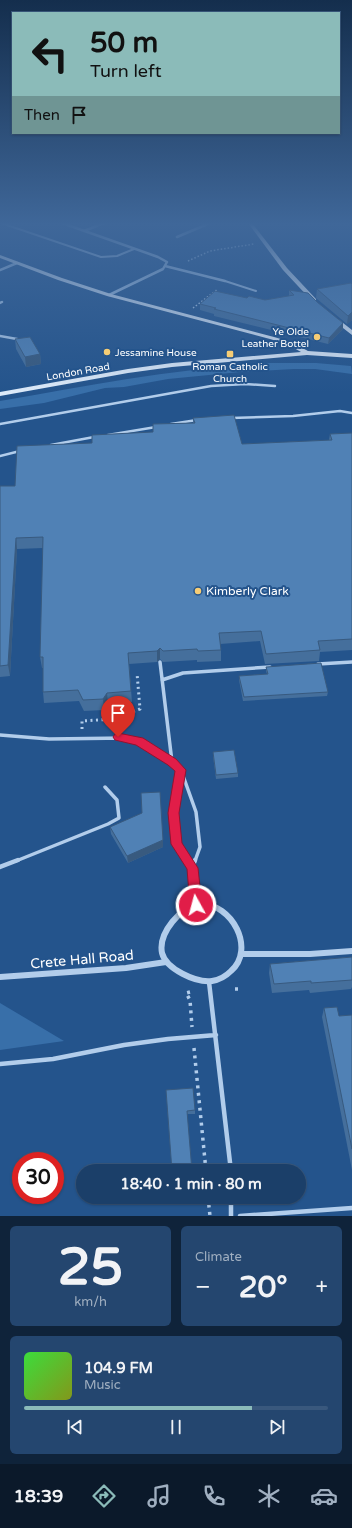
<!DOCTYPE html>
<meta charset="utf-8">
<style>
:root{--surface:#1b3f69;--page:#24466f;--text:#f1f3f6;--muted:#a0afc0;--line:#39587d;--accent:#8bbbb9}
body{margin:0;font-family:"Varela Round",sans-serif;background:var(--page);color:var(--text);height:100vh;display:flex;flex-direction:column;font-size:15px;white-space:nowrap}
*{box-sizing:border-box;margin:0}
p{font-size:13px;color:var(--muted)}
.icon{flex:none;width:22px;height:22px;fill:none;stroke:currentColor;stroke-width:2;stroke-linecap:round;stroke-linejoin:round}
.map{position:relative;height:1216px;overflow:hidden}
.drawer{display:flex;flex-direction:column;gap:10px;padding:10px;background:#0f233a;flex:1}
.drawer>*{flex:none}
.banner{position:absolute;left:12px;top:12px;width:328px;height:122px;border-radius:0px;box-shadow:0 1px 3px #0004,0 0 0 1px var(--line);background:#8bbbb9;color:#111;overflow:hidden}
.speed{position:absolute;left:12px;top:1152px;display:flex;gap:8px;font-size:20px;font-weight:700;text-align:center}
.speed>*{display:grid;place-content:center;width:52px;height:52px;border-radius:50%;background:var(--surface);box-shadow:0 1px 3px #0004,0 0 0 1px var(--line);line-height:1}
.speed .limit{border:6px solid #d22;background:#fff;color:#111}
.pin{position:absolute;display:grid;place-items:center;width:34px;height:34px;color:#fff;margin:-41px -17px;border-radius:50% 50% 50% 0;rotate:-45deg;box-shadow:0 0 4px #0007}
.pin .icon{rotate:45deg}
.me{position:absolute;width:44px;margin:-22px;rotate:353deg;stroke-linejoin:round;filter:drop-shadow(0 0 3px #0008)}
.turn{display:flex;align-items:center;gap:14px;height:84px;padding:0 12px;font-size:18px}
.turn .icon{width:52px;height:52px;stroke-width:2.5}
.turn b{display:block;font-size:28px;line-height:34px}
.then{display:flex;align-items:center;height:38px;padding:0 12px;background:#0003;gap:8px;font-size:15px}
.big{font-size:30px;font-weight:700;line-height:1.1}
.drawer .card{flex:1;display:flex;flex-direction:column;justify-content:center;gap:6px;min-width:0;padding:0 14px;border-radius:6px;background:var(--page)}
.drawer .dial{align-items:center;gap:0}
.dial b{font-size:52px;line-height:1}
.song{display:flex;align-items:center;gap:12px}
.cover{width:48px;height:48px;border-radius:6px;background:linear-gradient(135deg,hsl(120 70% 55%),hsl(70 70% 35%))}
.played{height:4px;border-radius:2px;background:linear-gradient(90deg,var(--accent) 75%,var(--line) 75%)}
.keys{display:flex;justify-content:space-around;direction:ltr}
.heat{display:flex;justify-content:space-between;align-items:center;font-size:22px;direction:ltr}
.drawer .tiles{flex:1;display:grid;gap:10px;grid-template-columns:1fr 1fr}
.card:last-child{grid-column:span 2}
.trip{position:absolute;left:76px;top:1164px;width:230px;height:40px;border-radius:20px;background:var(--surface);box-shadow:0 1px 3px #0004,0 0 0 1px var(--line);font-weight:700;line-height:40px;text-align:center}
.tab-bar{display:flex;height:64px;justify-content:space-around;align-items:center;background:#0b192a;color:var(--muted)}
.tab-bar .icon{width:28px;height:28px}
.tab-bar .on{color:var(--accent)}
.tab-bar b{font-size:18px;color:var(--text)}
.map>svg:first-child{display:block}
.green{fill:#386fa9}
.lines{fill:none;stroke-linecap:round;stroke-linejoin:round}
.path-far2{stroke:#b2cdeb;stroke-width:1.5;stroke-dasharray:1.5 2;stroke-linecap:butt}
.path-far1{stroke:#b2cdeb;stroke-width:3;stroke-dasharray:2 3.5;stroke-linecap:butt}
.path{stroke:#b2cdeb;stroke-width:3.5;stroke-dasharray:3 4.5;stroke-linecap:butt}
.lane-far3{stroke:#b2cdeb;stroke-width:2}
.lane-far2{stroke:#b2cdeb;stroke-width:2.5}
.lane-far1{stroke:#b2cdeb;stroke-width:3.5}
.lane{stroke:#b2cdeb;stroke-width:4.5}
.street-far1{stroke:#b2cdeb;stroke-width:2.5}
.street{stroke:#b2cdeb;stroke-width:6}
.secondary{fill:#ddeaf9;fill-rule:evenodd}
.wall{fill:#456f9c}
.shaded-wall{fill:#385a7f}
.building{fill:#5081b5;stroke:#385a7f}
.route{fill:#e11d48;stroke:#92132f}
.poi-dot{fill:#f6cd75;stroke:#24548c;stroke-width:1.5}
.labels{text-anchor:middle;stroke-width:4;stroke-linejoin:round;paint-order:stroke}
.far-poi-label{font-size:10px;fill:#fff;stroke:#24548c;text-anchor:end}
.far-street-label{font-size:10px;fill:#fff;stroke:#24548c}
.poi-label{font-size:12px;fill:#fff;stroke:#24548c;text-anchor:start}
.near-street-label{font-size:14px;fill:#fff;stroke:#24548c}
</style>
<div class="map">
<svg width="352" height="1216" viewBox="0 0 352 1216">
<rect width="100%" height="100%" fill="#24548c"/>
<path class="green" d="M271,363H316L351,366L352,374L315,369H294L240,372L168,379L124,387L105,388L44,403L0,409V401C90,385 179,368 271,363Z
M0,1003L64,1041L0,1050Z"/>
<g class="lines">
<path class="path-far2" d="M188,261L210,251L254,244
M193,308L218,289"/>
<path class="path-far1" d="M82,729V721L114,719L140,709L137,673"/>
<path class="path" d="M235,989H238
M190,992L186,993L190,1000L192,1027
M194,1048L206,1171
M208,1197L210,1216"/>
<path class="lane-far3" d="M1,223L101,257L117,256L134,249
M225,281L256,291"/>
<path class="lane-far2" d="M231,418L293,416L340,411L352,413
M0,424L211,386L245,384L275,386
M171,424L197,420
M108,435L156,427
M51,445L94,437
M0,456L20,451"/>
<path class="lane-far1" d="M160,662L172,762
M318,664L352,662
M162,680L183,673L270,667
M0,735L49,739L126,738L139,741L172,762L181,770L196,812L200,847L195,861
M180,771L173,813L176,844L187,861
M16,861L108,824L119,818L117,800L105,787"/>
<path class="lane" d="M186,860L192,868
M0,867L18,860
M194,886L192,868L195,860
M209,982L231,1171
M0,1064L53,1059L124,1045L168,1039L216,1035
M231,1197V1216
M240,1216L352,1208"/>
<path class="street-far1" d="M62,223L158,257L167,262L163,269L109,295
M84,231L104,223
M177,237L210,223
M165,266L225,281
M0,270L17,263
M0,303L2,302
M0,336L17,339"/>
<path class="street" d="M194,886L196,905
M200,904C232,903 256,949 231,971C226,976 219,980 212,981C196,983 166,969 162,953C158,933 181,906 200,904Z
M242,954H310L352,951
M0,977L126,968L166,962"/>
<path class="secondary" d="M248,223H252L287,268L316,299V301H312L283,270Z
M0,255L62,278L111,294L274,337L291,342L308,351L352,354V358L307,355L172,367L128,373L0,396V392L128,369L172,363L301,352L287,344L270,339L107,296L58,280L0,258Z
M334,319H338L352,330V335L334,321Z"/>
</g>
<path class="wall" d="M351,283L352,320L347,324L316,298L317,289Z
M289,290L343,329L328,344L214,316V314L200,310V304L247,298L265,300L289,296Z
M15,339L40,354L41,364L26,367L16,349Z
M193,418L242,444L329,440L330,434L352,433V650L320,652L319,661L265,664L260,641L220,644L221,650V661L197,662V660L163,662L160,659L157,662L129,664L132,702L108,704L104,710L84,711L79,701L44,703L43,692V668H42L40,657L43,548L17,549L10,676L0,677V486H15L92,443L153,432V424L193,423Z
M266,667L328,692L327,696L243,701L239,680V676L267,674L266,671Z
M213,752L238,773V777L216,779L213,756Z
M110,827L163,840V847L128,863L111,834Z
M352,957V987L351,989L310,993L309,990L272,993L269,973L270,964Z
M324,1008L339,1016L352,1015V1170L322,1017Z
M166,1094L195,1110V1114H187Z"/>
<path class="shaded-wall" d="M352,312V320L347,324L348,316Z
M343,323V329L328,344L329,338Z
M40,354L41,364L26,367L25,357Z
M16,538L17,549L10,676L8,665Z
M160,648V659L157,662V651Z
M107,693L108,704L104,710L103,699Z
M163,840V847L128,863L127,856Z"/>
<path class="building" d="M351,283L352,284V312L348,316L317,289Z
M289,290L308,293L317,302L343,323L329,338L214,309L216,308L200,304L215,291L247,298L249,296L265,300L294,295Z
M30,337L40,354L25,357L15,339Z
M234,415L242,444L332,440L330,434L352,433V639L318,641L320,650L266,654L261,631L219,633L221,650L198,651L197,649L163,651L160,648L157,651L128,653L131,691L107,693L103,699L83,700L78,690L43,692V657H40L43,537L16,538L8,665L0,666V486H15L17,446L92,443V435L153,432V424L195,423L193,418Z
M321,663L328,692L244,697L239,676L268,674L266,667Z
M234,750L238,773L216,775L213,752Z
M160,792L163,840L127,856L110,827L142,813L141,793Z
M352,957V980L311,983V981L274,984L270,964Z
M337,1007L339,1016L352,1015V1149L324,1008Z
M193,1088L195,1110L187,1111L192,1171H172L166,1090Z"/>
<linearGradient id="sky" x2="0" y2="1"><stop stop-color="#142e4d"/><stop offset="0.57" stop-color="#3f6799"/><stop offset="1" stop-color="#3f6799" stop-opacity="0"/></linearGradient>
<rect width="352" height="393" fill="url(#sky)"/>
<path class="route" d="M118,733L143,738L176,759L186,770L179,813L182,843L198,868L202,905L201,909L196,910L192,909L190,905L187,869L171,844L168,813L175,771L168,765L136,745L115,740L113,737L115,734Z"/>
<g class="poi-dot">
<circle cx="317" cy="337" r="4"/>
<circle cx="107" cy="352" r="4"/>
<rect x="226" y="350" width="8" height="8" rx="2"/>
<circle cx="198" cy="591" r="4"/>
</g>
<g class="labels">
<g class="far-poi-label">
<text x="309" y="335">Ye Olde<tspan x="309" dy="12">Leather Bottel</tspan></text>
<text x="115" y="356" text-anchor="start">Jessamine House</text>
<text x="230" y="370" text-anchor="middle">Roman Catholic<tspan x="230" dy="12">Church</tspan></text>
</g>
<g class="far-street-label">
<text transform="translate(78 371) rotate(-10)" y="4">London Road</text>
</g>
<g class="poi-label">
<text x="206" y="595">Kimberly Clark</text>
</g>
<g class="near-street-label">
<text transform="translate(82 959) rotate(-5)" y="5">Crete Hall Road</text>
</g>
</g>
</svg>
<div class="speed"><div class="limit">30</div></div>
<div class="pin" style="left:118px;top:737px;background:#d93025"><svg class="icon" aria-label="arrive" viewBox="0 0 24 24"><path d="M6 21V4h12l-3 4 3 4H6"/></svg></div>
<svg class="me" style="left:196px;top:905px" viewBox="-20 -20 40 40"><circle r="17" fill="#e11d48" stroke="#fff" stroke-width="3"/><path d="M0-11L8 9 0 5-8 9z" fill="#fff"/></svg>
<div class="trip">18:40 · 1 min · 80 m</div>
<div class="banner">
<div class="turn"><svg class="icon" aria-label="left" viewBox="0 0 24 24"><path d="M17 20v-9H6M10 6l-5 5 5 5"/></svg><div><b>50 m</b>Turn left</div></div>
<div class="then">Then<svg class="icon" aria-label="arrive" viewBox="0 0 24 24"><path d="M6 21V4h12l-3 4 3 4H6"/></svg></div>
</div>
</div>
<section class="drawer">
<div class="tiles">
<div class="card dial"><b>25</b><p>km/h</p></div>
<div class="card"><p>Climate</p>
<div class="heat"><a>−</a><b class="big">20°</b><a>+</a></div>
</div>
<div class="card">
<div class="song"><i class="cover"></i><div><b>104.9 FM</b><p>Music</p></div></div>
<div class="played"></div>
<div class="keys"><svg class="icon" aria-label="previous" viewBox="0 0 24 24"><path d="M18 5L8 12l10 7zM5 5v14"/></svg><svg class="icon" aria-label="pause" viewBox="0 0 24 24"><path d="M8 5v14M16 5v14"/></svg><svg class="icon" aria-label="next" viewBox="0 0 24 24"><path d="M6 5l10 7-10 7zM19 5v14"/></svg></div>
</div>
</div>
</section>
<nav class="tab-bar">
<b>18:39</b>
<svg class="icon on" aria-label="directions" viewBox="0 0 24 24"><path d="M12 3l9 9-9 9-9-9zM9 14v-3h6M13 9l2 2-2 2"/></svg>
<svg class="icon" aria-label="music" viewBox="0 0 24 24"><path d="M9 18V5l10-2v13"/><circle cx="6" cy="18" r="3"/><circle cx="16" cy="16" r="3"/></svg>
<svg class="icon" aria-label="phone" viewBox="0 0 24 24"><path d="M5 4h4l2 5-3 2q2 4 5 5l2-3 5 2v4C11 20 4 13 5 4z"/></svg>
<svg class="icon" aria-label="climate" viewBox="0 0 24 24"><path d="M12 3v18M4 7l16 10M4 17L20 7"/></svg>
<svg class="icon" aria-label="car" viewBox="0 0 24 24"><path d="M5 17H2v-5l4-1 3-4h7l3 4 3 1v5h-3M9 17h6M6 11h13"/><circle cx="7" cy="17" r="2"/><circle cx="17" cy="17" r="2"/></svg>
</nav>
